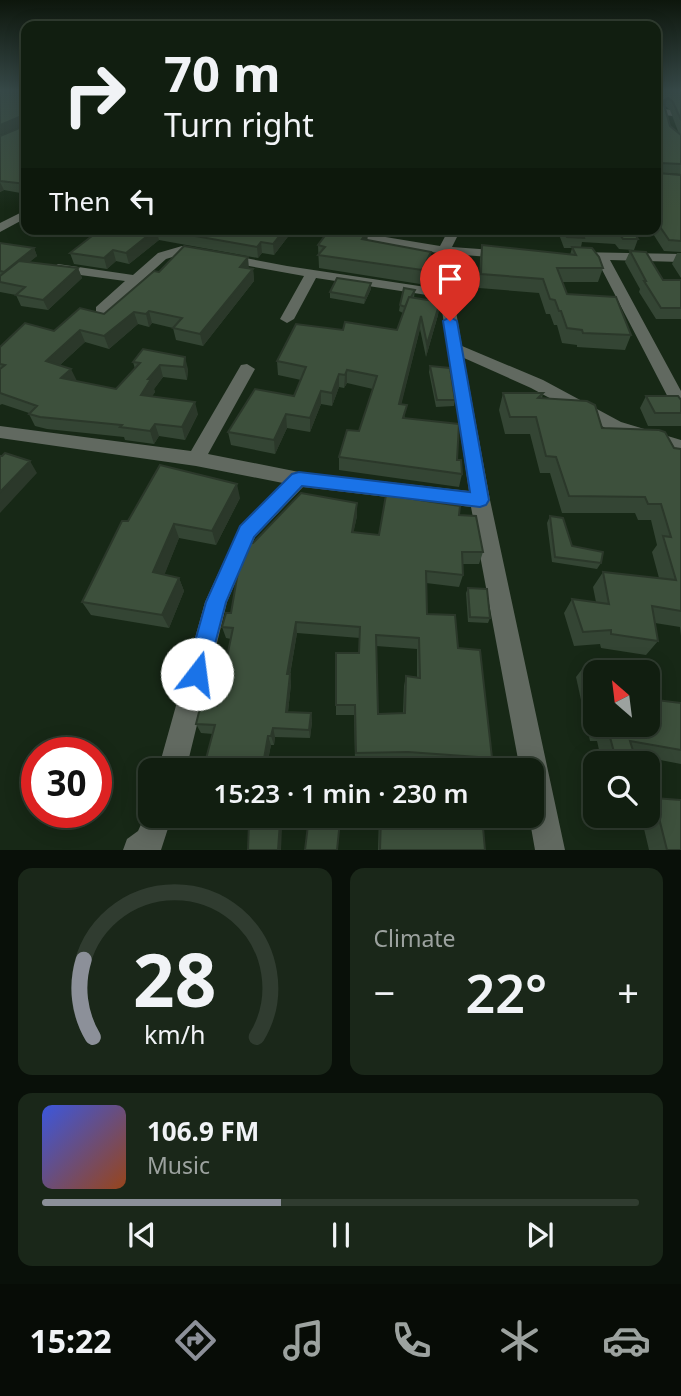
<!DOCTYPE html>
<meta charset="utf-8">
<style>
:root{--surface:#111e10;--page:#1a2719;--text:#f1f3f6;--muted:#9ca29f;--line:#303c30;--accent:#8c9099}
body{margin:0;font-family:"Noto Sans",sans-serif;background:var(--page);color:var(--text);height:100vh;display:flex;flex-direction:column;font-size:26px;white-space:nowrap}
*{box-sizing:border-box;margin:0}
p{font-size:23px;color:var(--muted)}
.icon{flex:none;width:38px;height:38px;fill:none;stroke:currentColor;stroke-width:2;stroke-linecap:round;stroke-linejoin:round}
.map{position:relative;height:850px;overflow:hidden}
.details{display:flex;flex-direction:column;gap:18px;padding:18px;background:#091009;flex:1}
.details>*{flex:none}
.guide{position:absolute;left:21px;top:21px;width:640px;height:214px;border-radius:14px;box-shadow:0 4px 18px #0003,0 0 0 2px var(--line);background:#111e10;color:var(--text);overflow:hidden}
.needle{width:46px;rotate:332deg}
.buttons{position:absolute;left:583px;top:660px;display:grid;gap:14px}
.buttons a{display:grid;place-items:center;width:77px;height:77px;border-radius:14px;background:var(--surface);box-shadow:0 4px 18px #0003,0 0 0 2px var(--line);font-size:35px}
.speed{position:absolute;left:21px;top:737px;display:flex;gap:14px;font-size:35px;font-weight:700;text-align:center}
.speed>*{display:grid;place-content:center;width:91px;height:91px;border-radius:50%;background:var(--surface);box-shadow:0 4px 18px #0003,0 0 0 2px var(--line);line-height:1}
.speed .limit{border:10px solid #d22;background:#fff;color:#111}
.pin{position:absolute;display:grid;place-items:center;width:60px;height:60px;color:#fff;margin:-72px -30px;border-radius:50% 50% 50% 0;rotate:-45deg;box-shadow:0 0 7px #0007}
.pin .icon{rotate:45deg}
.me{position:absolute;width:77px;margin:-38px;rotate:15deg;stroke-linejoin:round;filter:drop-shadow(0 0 5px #0008)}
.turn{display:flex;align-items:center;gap:24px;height:147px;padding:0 28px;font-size:32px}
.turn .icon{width:91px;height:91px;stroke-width:2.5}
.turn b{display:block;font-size:49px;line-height:60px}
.then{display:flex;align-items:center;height:66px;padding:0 28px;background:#0003;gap:14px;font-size:26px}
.big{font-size:52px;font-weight:600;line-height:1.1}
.details .widget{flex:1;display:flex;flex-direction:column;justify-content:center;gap:10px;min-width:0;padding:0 24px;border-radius:14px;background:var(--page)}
.details .dial{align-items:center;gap:0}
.dial svg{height:182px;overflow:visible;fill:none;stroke:var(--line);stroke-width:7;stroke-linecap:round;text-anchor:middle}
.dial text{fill:var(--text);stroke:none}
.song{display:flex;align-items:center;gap:21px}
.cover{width:84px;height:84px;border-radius:10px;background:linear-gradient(135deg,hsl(230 70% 55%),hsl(20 70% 35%))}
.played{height:7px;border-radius:4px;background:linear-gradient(90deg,var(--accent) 40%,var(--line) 40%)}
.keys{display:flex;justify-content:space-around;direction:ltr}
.heat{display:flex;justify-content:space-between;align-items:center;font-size:38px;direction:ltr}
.details .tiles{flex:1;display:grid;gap:18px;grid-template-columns:1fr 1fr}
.widget:last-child{grid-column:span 2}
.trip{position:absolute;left:138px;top:758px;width:406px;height:70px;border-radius:14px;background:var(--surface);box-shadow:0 4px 18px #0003,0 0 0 2px var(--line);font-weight:600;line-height:70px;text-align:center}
.dock{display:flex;height:112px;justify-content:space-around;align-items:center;background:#070c06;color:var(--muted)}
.dock .icon{width:49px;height:49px}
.dock .selected{color:var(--accent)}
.dock b{font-size:32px;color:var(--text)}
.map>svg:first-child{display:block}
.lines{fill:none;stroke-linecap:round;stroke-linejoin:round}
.minor{fill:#616960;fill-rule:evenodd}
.wall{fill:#344534;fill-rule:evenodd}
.shaded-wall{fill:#2b382a}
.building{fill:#3d503c;stroke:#2b382a;stroke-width:2;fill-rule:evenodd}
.route{fill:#1a73e8;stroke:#114b97;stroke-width:2}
</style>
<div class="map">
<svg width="681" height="850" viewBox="0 0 681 850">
<rect width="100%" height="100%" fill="#172816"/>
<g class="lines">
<path class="minor" d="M656,108L681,111V117L656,114Z
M26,210V218L0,232V223Z
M307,229H337L440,246L449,229H461L452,247L507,251V257L503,258L450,254L453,294L462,346L543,380L621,422L681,440V454L609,430L531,388L464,358L490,500L565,850H535L529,816H532V770H520L471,507L303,487L255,537L227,602L186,770H158L205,602L240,526L283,483L196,466L0,438V426L191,451L241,365L247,364L255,369L208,454L299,472L469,491L440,297L316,278L294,319L287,323L280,319L304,276L182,254L166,259L106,313H96V307L125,281L58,272L52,268L58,264L133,275L158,253L182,246L287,266L439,289L438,253L313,233Z
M576,252L681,254V262L610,260L681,391V413L673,407L597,260L572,259L570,256Z
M150,805V816H172L161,850H123L127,839L138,831Z"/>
</g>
<path class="wall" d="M26,90V194L4,190L0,192V136L24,126V125L0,135Z
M656,90H681V174L658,173L681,175V252L664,251L650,229H656ZM665,106L670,110L679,134L670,126L664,107Z
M101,229H290V234L274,255L262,253L258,258L159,240L129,264L116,261L107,269L74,264L70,253Z
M354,229H377L375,233Z
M557,229H632L638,239L634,250L619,249L615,244L582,242L581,247L603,268L598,282H562L567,294L631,335L625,350L577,347V345L562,343L557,325H554L550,314H546L539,293L479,288L480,259L482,245L570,255L572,248H564Z
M368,231L367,240L431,252L429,265L420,284L319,268L318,245Z
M0,243L34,248L37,256L29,262L78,268L82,278L48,310L21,306L16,295L0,292Z
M630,251L663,280H681V319H656L639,292L640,289L625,262Z
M677,253H681V278L672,264Z
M249,269H253L254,281L203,346L176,340L173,328L152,323L149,327L138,324L109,349L85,342L60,365L77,381L116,389L135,369L133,362L143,349L188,369L187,380L163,377L154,389L155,392L152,396L198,414L185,440L159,436L154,444L125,440L124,437L47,429L35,426L29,414V413L2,404L0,405V347L54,331L104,314L159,272Z
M371,289L364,304L330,298V292Z
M415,290L414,298L440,302L438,315L426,357L420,329L401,404L405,418L457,460L462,474L459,487L339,470V457L359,431L373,389L347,383L344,388L339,387L332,406L321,404L310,432L287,428L275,454L231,445L228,432L294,396L301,380L278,375L277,361L343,330H397L403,313L399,311L400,305Z
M430,366L455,400L454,406L436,407L429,372Z
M503,393H543L542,399L602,428L681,449V636L680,627L655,623L658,641L646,655L601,648L600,644L574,646L564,613L572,599L596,602L593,587L603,572L659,578L652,552L657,545L651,520H638L635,513H562L550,473H540L530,434H505L499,410Z
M646,396L681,400V426H648L640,408Z
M240,498L216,545L179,538L164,575L179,578L184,591L169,628L91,615L82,602L128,521Z
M459,515L483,552L479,564H462L463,575L459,587L426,583L427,614L458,648L492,758L487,766L406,761H355L354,715H336V653H359L360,638L297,633L290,675L291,684L288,712L311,713L312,722L310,738L275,737L274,745H271L266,770H203L213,734L201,733L196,724L217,706L231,639L226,638L222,627L231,613L253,543L357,516L353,533L379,535ZM376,646L417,649V677L406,676L404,686L403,713L378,714Z
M550,516L572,546L601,563L597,569L552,562L547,523Z
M468,588L490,618L488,623L468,622L466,593Z
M586,664L595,672V724H648L681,703V764L634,755L637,763H602L597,741H590L576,677Z
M654,798L681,850H649L641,816H648V802Z
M379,816H482L485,850H378Z"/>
<path class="shaded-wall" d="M668,98L665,106L659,110L663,101Z
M22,116L25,125L0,135V125Z
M0,182L4,190L0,192Z
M156,229L159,240L129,264L126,253Z
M285,229H290V234L274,255L273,244Z
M368,231L367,244L362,239Z
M261,242L262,253L258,258L257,247Z
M34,248L37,256L8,280L4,272Z
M113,250L116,261L107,269L104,258Z
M431,252L429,265L420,284L422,270Z
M248,257L249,269L240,267Z
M78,268L82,278L48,310L43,300Z
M253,269L254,281L203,346L200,334Z
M371,283V289L364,304L365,298Z
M440,302L438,315L426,357L427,344Z
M149,311L152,323L149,327L146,314Z
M134,312L138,324L109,349L104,336Z
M421,316L420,329L398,418L399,404Z
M80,330L85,342L51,373L46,361Z
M185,357L188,369L187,380L184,367Z
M160,365L163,377L154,389L155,392L145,407L141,395L148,379Z
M71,369L77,381L61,378Z
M347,370V383L344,388L345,375Z
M339,374V387L332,406V393Z
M321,391V404L310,432V418Z
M195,402L198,414L185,440L182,427Z
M286,414L287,428L275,454L274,440Z
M155,424L159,436L154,444L150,431Z
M30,461L37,473L0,513V492Z
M237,484L240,498L216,545L212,531Z
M357,503V516L351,545L352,532Z
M174,524L179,538L160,586L153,572Z
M179,578L184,591L169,628L162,615Z
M296,622L297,633L290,674L291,684L287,721L286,712L287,674Z
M311,713L312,722L310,738L309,730Z
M273,728L275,737L274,745L271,736Z
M268,736L271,745L266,770H262Z
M280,822L282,828L281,850H278Z"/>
<path class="building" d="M0,90H26V184L0,181V136L24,126L25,118L22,116L0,125Z
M656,90H681V120L673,102L668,98L663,101L670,126L681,135V164L660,163L657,165L658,173L681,175V241L669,240L656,221Z
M101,229H285L273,244L261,242L257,247L156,229L126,253L113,250L104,258L70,253Z
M330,229H354L368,231L362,239L431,252L422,270L318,255L325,247L318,245Z
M564,229H632L638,239H623L619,233L581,231L584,238L567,237Z
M0,243L34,248L4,272L0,271Z
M482,245L576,255L572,247L592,248L599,257L603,268H557L567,294L616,297L631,335L583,333L582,330L567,328L561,311H559L555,300L550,299L543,279L481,274Z
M184,246L248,257L240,267L253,269L200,334L173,328L182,318L149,311L146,314L134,312L104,336L80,330L46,361L71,369L61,378L116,389L140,363L133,362L143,349L185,357L184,367L160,365L148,379H151L141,395L195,402L182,427L155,424L150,431L120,427L122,425L40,417L29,414L37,406L0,393V369L5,365L0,364V347L25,323L54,331L80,308L104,314L154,271L159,272Z
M630,251L646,252L663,280H681V308H661L644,281H646Z
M19,261L78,268L43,300L16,295L25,287L0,282V276Z
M337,278L371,283L365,298L330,292Z
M404,288L415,290L411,297H409L405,307L400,305Z
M409,297L440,302L427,344L421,316L399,404L407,405L403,418L459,424L457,460H461L462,474L339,457L347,430L359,431L377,376L347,370L345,375L339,374L332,393L321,391L310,418L286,414L274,440L228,432L255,389L294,396L306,367L277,361L296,324L343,330L345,322L397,330Z
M430,366L450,368L455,400H437Z
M503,393H543L538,398L587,401L595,405L602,428L659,430L665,432L674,448L681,449V611L652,606L658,641L611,634V630L583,632L572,599L609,604L603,572L676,580L663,536L671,537L661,504H648L645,497L569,496L556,457L546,456L536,417H510Z
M646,396H678L681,400V413H655Z
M5,453L30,461L0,492V456H2Z
M160,465L237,484L212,531L174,524L153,572L179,578L162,615L82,602L122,521H128Z
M301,493L357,503L352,532L379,535L386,495L460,506L459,515L476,516L483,552H462L463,575L426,571L427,614L455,615L458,648L480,650L492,758L408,752L356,753L355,705H336V653H359L360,627L296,622L287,674H290L286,712L311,713L309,730L273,728L271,736H268L262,770H203L215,725L196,724L201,704L217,706L233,628L222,627L226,613H231L240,560L248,543H253ZM376,635L419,638L420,678L406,676L405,713L378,714Z
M550,516L563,518L572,546L603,552L601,563L555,557Z
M468,588L487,589L490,618L470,617Z
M586,664L610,666L611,672H595V702Z
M648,699L681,703V750L630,741L637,763H617L608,730L602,729L601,724H648Z
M654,798L681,800V850H667Z
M381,816H482L485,850H380Z
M309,817L340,821L337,850H305Z
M280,822L278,850H248L249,823Z"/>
<linearGradient id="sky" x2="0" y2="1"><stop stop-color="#0d160c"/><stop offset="0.43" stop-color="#364847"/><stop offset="1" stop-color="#364847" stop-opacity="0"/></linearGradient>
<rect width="681" height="209" fill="url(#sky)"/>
<path class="route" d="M450,317L457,321L489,500L486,505L480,507L302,486L254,537L226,602L205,682L197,685L189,682L186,674L206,602L240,526L292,474L299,472L470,492L443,321Z"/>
</svg>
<div class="buttons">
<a><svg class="needle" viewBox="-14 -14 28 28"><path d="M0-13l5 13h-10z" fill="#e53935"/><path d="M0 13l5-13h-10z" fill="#9ca29f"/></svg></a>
<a><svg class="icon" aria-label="search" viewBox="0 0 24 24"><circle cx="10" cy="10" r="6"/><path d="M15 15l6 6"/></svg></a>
</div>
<div class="speed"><div class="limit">30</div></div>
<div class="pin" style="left:450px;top:321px;background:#d93025"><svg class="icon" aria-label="arrive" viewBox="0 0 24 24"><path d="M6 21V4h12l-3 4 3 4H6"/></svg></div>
<svg class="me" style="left:197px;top:674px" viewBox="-20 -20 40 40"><circle r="19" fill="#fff"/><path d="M0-13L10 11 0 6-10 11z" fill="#1a73e8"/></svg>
<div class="trip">15:23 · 1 min · 230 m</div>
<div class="guide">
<div class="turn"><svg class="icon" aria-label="right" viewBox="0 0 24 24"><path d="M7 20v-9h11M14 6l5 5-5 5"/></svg><div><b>70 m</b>Turn right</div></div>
<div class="then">Then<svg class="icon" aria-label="left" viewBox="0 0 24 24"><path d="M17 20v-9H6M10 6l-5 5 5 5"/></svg></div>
</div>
</div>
<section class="details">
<div class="tiles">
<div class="widget dial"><svg viewBox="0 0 100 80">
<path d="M14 69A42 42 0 1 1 86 69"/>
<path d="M14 69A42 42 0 0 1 10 35" stroke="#8c9099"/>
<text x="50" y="56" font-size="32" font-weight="700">28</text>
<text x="50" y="72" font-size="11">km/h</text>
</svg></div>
<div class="widget"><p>Climate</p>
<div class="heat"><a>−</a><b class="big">22°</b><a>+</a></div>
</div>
<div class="widget">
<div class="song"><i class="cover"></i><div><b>106.9 FM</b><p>Music</p></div></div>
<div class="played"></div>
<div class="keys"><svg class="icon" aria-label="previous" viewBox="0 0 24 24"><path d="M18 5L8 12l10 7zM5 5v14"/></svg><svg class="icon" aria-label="pause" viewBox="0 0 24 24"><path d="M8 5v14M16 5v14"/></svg><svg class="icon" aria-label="next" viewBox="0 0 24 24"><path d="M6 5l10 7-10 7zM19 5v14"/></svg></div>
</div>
</div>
</section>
<nav class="dock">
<b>15:22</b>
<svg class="icon selected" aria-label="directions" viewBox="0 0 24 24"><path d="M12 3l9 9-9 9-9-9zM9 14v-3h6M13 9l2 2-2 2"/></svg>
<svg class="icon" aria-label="music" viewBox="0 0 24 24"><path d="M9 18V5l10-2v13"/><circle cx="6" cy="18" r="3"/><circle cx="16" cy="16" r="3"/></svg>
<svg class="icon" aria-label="phone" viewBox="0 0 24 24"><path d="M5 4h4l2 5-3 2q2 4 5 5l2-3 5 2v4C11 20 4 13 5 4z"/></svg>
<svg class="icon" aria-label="climate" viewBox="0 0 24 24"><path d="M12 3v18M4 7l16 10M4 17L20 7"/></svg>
<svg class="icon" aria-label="car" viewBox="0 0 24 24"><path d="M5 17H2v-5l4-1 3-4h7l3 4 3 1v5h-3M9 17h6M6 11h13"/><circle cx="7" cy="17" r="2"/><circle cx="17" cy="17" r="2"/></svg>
</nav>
